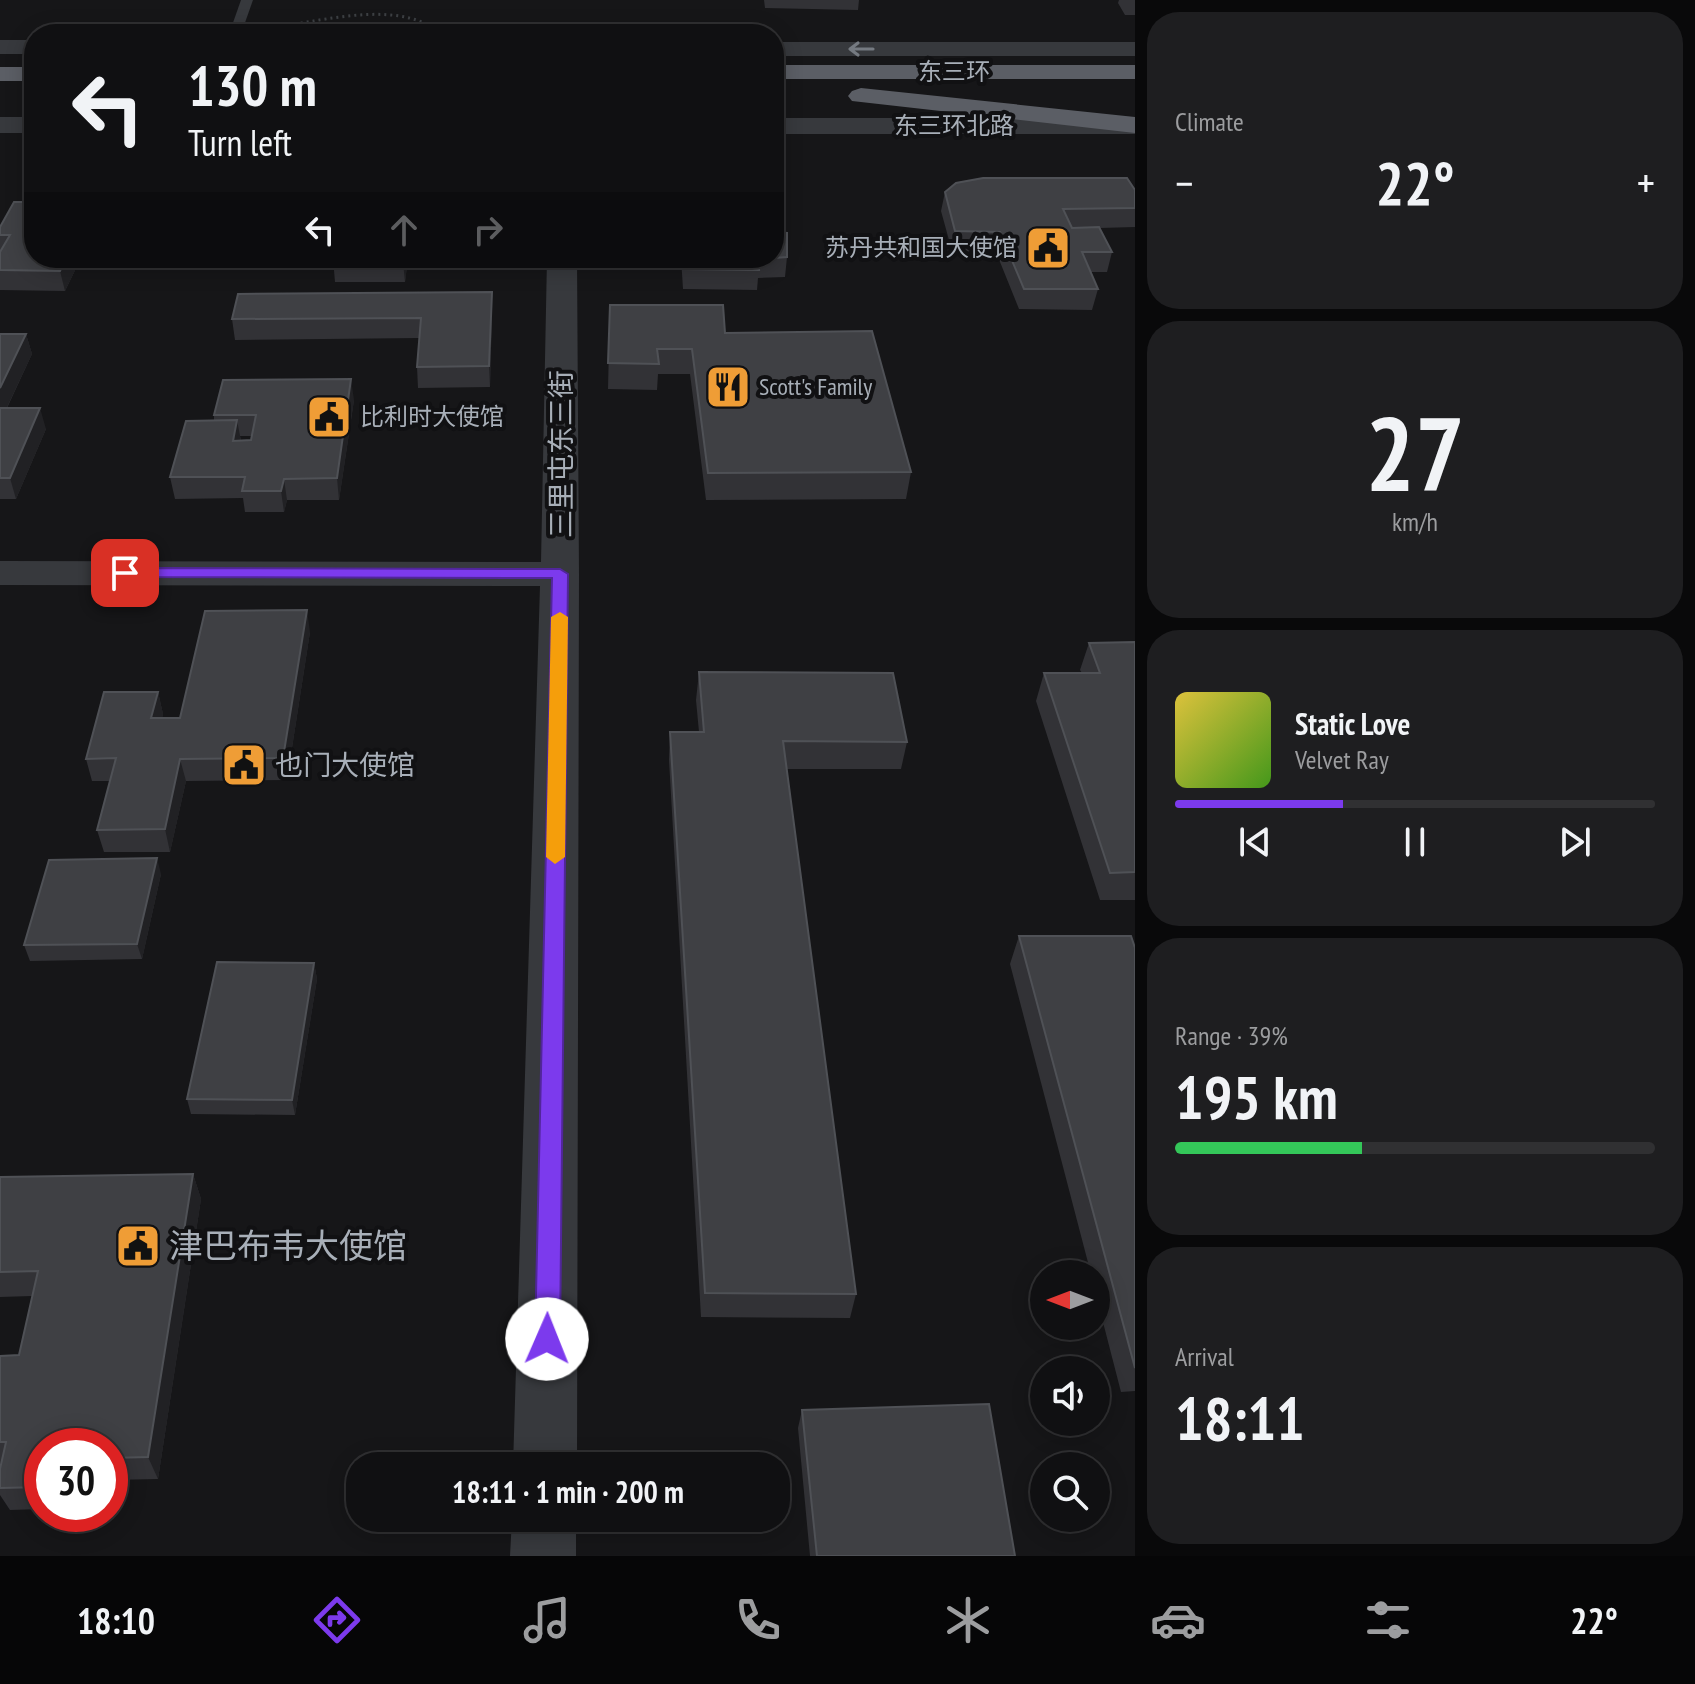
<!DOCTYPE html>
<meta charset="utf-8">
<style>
:root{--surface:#101012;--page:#1e1e20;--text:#f1f3f6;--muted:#9c9d9f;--line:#303032;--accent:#7c3aed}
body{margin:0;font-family:"PT Sans Narrow","Noto Sans SC",sans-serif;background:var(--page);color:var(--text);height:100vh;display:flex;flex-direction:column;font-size:30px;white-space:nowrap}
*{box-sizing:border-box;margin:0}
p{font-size:26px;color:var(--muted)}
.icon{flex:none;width:44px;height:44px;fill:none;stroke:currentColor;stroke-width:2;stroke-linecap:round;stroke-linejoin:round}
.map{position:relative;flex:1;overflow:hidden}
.drawer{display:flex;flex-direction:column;gap:12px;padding:12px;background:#09090a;width:560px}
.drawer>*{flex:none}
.top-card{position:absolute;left:24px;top:24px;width:760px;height:244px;border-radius:32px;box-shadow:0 4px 20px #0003,0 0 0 2px var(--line);background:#101012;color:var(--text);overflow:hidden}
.needle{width:52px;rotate:270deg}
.controls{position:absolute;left:1030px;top:1260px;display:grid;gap:16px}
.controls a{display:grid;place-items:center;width:80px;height:80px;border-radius:50%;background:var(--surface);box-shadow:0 4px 20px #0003,0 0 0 2px var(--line);font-size:40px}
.speed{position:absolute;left:24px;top:1428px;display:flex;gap:16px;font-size:40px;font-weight:700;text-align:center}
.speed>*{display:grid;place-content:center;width:104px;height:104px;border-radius:50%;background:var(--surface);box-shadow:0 4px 20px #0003,0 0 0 2px var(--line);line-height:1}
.speed .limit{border:12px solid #d22;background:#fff;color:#111}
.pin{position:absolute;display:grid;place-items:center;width:68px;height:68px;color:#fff;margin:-34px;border-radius:16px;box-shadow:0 4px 12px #0006}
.me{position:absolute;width:88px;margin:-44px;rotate:1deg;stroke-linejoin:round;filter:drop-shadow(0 0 6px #0008)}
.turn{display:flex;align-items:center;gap:28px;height:168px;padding:0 32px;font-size:36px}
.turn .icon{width:104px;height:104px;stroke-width:2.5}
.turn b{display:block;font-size:56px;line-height:68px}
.lanes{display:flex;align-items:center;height:76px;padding:0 32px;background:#0003;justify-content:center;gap:40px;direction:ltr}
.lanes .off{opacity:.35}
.big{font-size:60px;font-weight:700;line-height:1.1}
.drawer .tile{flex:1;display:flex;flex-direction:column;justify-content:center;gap:12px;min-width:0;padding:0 28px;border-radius:32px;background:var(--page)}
.drawer .dial{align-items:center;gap:0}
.dial b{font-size:104px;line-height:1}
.song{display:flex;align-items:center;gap:24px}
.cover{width:96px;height:96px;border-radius:12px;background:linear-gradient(135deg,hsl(50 70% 55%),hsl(100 70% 35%))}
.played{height:8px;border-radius:4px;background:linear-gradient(90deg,var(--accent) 35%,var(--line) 35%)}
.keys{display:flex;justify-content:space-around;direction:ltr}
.heat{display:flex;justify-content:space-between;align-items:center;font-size:44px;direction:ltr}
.charge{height:12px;border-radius:6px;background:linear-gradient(90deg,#34c759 39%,var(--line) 0)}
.trip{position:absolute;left:346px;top:1452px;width:444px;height:80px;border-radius:32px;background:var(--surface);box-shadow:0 4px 20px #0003,0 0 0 2px var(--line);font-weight:700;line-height:80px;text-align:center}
.menu{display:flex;height:128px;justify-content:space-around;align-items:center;background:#060607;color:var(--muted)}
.menu .icon{width:56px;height:56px}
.menu .on{color:var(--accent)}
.menu b{font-size:36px;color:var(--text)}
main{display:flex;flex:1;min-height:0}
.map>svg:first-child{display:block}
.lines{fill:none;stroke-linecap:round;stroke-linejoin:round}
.path{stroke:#3d4044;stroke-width:3;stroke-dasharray:2 4;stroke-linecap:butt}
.service{fill:#37393d;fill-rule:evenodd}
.minor{fill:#37393d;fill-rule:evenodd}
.tertiary{fill:#37393d;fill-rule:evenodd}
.trunk{fill:#5b5e65;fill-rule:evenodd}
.path-bridge{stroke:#3d4044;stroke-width:3;stroke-dasharray:2 4;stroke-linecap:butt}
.wall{fill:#323236;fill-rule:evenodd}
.shaded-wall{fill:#212124}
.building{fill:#3f4044;stroke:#4f5156;stroke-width:2}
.oneway{stroke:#757a81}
.route{fill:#7c3aed;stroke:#51269a;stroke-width:2}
.slow{fill:#f59e0b}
.labels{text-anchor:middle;stroke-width:8;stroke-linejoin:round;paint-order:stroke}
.far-street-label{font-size:24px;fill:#a8afb8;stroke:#111113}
.far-poi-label{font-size:24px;fill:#a8afb8;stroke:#111113;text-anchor:start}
.street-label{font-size:28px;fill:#a8afb8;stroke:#111113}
.poi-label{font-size:28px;fill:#a8afb8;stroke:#111113;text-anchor:start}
.near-poi-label{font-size:34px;fill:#a8afb8;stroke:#111113;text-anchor:start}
</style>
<main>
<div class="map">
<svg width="1135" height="1556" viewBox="0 0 1135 1556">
<rect width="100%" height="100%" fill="#161618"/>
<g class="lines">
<path class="path" d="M286,33L289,25
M283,34H560"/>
<path class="service" d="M241,0H253L241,34H229Z"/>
<path class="minor" d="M547,258H577L579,574L577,1466H513L540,586L0,585V561L541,562Z
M512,1518H576V1556H510Z"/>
<path class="tertiary" d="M0,40H34V54H0Z
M774,42H1135V56H774Z
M0,117H34V133H0Z
M774,118H1135V134H774Z"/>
<path class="trunk" d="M774,65H1135V79H774Z
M0,67H34V81H0Z
M861,88L1135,117V133L852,101L848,96L852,91Z"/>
<path class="path-bridge" d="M289,25C335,18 403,1 442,34"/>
</g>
<path class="wall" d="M764,0H859L858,10L765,8Z
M1119,0H1135V15H1125L1118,3Z
M1135,190V227L1100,228L1112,252L1107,272H1090L1098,289L1092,310L1019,309L996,252L952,251L941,211L945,192Z
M0,227L81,258L65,291L0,290Z
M787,257L785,277L758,278L757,290L683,289L681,258Z
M302,258H408L405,282H335L333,259Z
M610,305L725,333L911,472L906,499L706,500L690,374H658L657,390L608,389Z
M492,312L490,387L418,388L417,367L419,338L235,340L232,319Z
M0,334H26L32,354L7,408L46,429L16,499H0Z
M354,400L339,500H287L284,512H245L243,498L175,499L170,477L214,420V415ZM240,436H251V440H241Z
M310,632L287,780L186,781L170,852H104L97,830L110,781H92L86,759L158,692L163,714L162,718H180Z
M1135,642V900H1100L1036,701L1044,673H1082L1080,670L1089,643Z
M699,672L907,742L901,769H787L856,1294L850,1318L701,1317L669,760L670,732H699L696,700Z
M161,874L142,959L30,961L24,945Z
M1019,936L1135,948V1391L1121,1392L1096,1295V1274H1091L1010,964Z
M314,963L317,979L295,1115L191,1114L187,1099Z
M193,1174L201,1199L158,1479L110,1480V1446H42V1509L10,1510L0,1495V1356L19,1355L32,1296L0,1297V1177Z
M802,1410L1015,1556H810L798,1428Z"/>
<path class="shaded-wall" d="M66,258H81L65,291L60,271Z
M404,258H408L405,282L403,262Z
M492,292V312L490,387L489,366Z
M26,334L32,354L0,422V388Z
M351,379L354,400L339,500L337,478Z
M40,408L46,429L16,499L10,478Z
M237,420L241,441H233Z
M284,479L287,500L284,512L281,491Z
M307,610L310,632L287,780L283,758Z
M158,692L163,714L157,740L151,718Z
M180,759L186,781L170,852L165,829Z
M157,858L161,874L142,959L137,944Z
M314,963L317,979L295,1115L292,1100Z
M193,1174L201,1199L158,1479L148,1457Z"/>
<path class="building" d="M983,178H1127L1135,190V208L1063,209L1072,228L1099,227L1112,252H1082L1098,289H1024L1000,232L955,231L945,192L956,183Z
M34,187V258H66L60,271L0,270V252L10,235H0V227L14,202H25Z
M774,232L787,233V257L774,258Z
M333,258H404L403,262H332Z
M684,258H770L757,259L759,270L684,269Z
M492,292L489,366L417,367L421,318L232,319L238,294Z
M610,305H723L725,333L872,331L911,472L708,473L692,349H657L659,364L608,363Z
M0,334H26L0,388Z
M351,379L337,478L284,479L281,491H242L245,477H170L186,421L237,420L233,441L251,440L256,415H214L223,380Z
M0,408H40L10,478H0Z
M307,610L283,758L180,759L165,829L97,830L116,758L86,759L104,692H158L151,718H180L205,611Z
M1135,642V872L1110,873L1044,673H1100L1089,643Z
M699,672L893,673L907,742L783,741L856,1294L705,1293L670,732H704Z
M157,858L137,944L24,945L49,860Z
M1019,936H1131L1135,948V1368Z
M217,962L314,963L292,1100L187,1099Z
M193,1174L148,1457L110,1458V1446H42V1487L0,1488V1469L6,1442H0V1356L19,1355L38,1271L0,1272V1177Z
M989,1404L1015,1556H817L802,1410Z"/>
<defs><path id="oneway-shaft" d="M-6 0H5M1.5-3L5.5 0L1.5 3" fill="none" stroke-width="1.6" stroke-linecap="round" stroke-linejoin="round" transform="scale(2)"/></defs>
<use class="oneway" href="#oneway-shaft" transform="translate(861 49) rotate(-180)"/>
<path class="route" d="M125,568L560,569L568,574L560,1339L556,1347L547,1350L538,1347L535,1339L552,578L119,577L117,573Z"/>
<path class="slow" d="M560,612L568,617L565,857L555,864L546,857L551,617Z"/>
<defs>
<g id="civic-square" transform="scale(2.3)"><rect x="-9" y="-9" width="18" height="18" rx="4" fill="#ef9d36" stroke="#111113"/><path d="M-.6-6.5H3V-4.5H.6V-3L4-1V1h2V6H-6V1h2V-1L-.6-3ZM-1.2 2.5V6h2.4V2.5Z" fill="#111"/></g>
<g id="restaurant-square" transform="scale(2.3)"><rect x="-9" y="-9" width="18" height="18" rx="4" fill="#ef9d36" stroke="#111113"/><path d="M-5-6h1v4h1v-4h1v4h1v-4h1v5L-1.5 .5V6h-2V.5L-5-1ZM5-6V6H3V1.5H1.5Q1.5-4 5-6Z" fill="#111"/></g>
</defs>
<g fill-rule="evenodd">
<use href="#civic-square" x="1048" y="248"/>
<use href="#restaurant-square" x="728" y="387"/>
<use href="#civic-square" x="329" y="417"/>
<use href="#civic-square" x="244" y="765"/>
<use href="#civic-square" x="138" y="1246"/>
</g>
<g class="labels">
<g class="far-street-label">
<text x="954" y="80">东三环</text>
<text x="954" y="134">东三环北路</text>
</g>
<g class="far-poi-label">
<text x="1017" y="256" text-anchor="end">苏丹共和国大使馆</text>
<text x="759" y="395">Scott's Family</text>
<text x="360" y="425">比利时大使馆</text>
</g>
<g class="street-label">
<text transform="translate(561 454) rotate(-90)" y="10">三里屯东三街</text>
</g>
<g class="poi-label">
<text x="275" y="775">也门大使馆</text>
</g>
<g class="near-poi-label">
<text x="169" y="1258">津巴布韦大使馆</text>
</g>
</g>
</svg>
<div class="controls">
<a><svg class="needle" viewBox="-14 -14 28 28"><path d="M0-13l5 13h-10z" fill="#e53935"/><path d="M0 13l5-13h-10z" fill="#9c9d9f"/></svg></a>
<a><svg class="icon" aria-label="sound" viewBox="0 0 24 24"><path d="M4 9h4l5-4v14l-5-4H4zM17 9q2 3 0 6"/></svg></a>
<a><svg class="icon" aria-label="search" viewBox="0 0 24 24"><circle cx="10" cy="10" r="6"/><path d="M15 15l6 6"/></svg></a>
</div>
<div class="speed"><div class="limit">30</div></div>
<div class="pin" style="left:125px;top:573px;background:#d93025"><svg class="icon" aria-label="arrive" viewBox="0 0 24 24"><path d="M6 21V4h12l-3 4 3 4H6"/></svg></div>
<svg class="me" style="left:547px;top:1339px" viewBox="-20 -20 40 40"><circle r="19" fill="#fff"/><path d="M0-13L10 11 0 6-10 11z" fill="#7c3aed"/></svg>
<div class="trip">18:11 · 1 min · 200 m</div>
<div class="top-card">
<div class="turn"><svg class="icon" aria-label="left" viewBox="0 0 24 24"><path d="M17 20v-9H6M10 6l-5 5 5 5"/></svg><div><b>130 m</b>Turn left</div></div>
<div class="lanes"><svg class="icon" aria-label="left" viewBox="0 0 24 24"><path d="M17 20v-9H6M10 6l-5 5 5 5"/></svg><svg class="icon off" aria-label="ahead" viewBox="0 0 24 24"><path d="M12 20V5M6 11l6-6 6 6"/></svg><svg class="icon off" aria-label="right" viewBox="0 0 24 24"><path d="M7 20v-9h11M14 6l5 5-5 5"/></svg></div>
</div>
</div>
<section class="drawer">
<div class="tile"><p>Climate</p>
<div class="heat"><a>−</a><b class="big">22°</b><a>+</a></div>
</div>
<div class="tile dial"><b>27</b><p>km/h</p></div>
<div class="tile">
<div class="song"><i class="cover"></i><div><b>Static Love</b><p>Velvet Ray</p></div></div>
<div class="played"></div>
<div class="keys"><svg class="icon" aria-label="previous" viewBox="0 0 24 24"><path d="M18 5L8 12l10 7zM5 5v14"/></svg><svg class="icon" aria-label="pause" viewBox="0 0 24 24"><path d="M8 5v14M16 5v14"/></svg><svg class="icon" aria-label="next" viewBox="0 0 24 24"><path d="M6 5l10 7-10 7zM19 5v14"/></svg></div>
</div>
<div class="tile"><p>Range · 39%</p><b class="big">195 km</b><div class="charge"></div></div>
<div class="tile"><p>Arrival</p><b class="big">18:11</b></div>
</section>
</main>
<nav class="menu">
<b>18:10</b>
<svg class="icon on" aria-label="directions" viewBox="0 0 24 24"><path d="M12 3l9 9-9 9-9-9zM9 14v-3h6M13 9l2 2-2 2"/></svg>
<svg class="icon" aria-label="music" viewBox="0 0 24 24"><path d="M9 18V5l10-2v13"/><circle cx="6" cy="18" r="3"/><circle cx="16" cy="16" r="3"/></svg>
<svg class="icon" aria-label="phone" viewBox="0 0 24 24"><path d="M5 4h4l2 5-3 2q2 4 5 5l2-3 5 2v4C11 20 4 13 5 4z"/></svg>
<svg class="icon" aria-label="climate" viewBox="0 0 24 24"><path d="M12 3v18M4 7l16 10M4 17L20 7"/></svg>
<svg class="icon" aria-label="car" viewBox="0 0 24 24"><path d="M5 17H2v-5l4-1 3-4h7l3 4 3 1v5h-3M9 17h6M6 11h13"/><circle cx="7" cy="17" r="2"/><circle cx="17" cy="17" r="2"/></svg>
<svg class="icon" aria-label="filters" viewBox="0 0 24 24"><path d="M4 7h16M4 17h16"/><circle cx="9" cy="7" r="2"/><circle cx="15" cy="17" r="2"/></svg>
<b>22°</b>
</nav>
